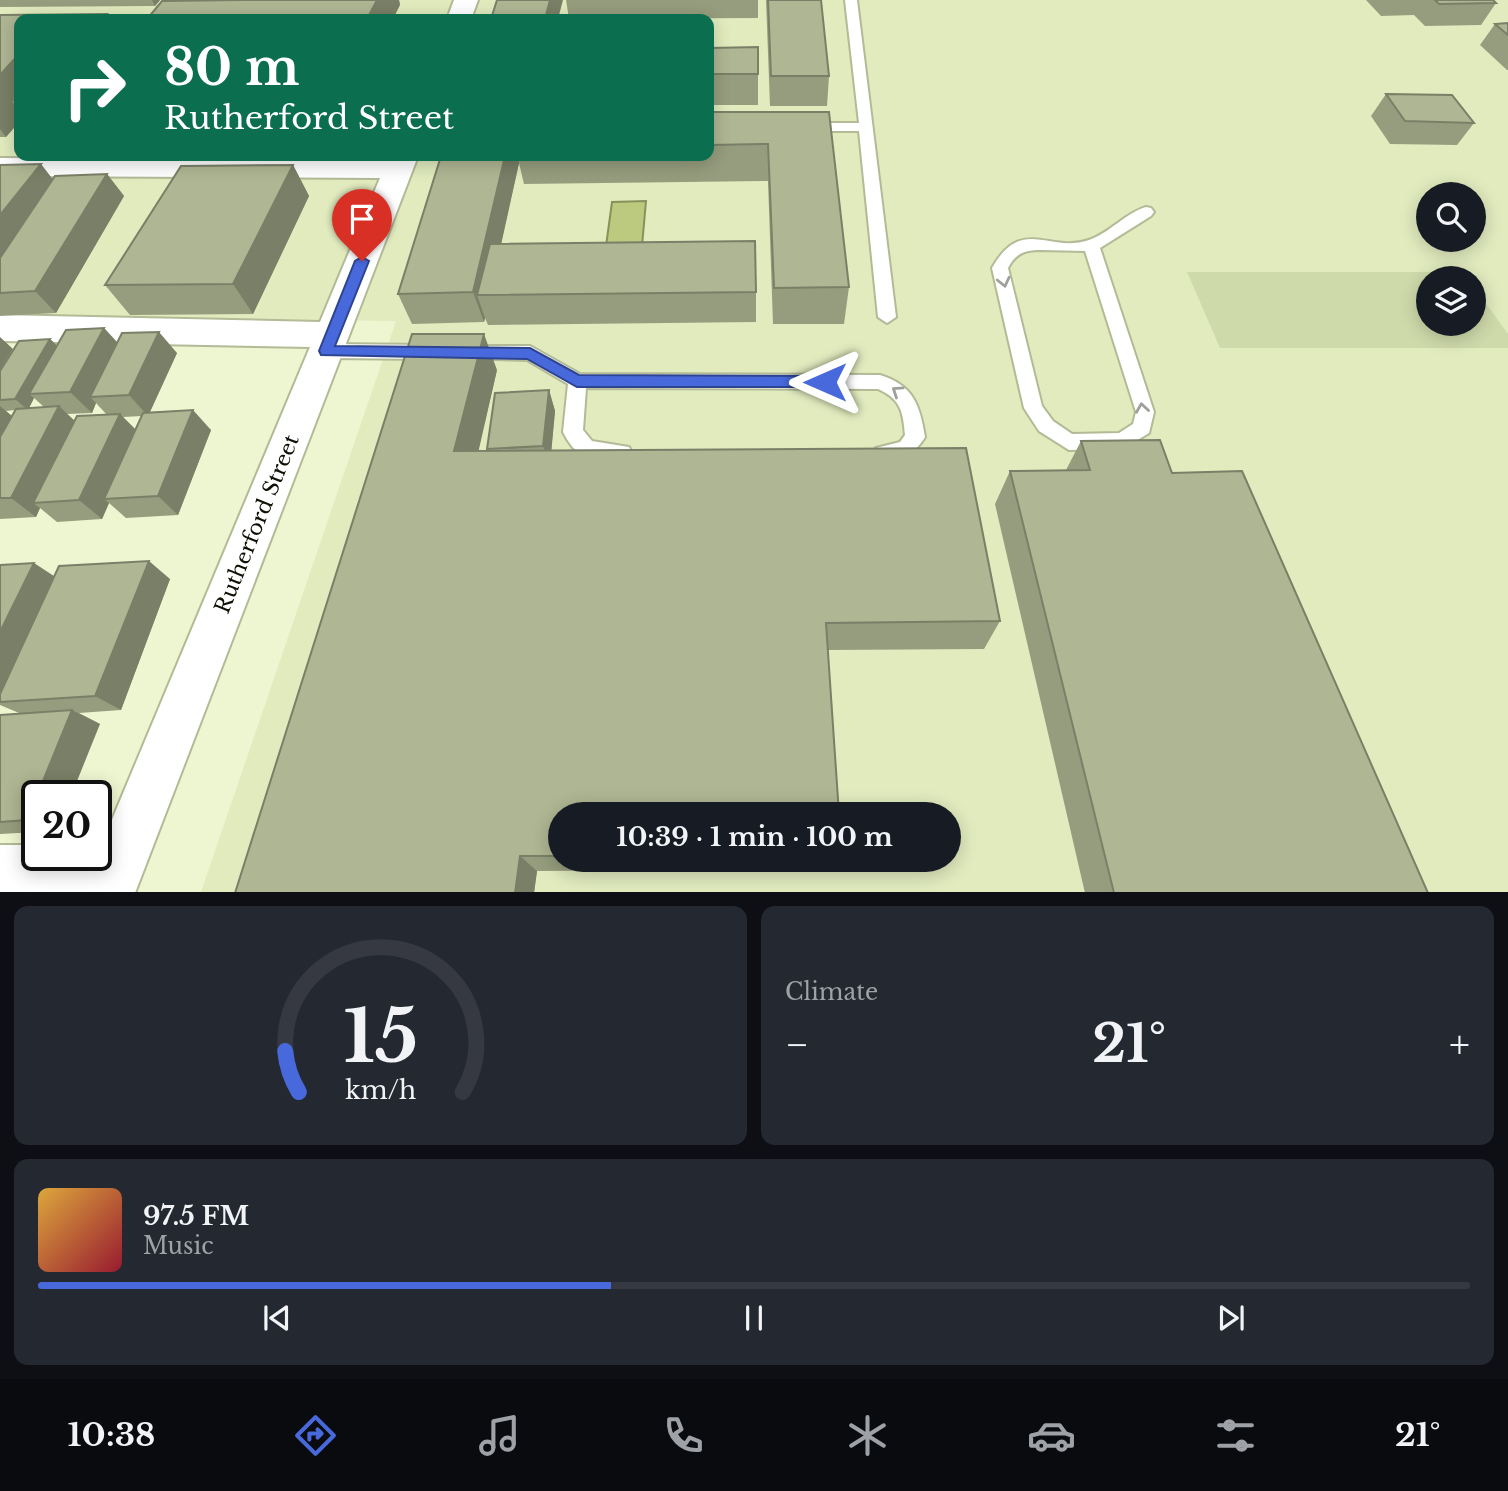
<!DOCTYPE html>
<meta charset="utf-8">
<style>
:root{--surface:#171b24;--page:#242831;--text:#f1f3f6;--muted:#9ea1a6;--line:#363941;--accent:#4769dc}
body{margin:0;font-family:"Libre Baskerville",serif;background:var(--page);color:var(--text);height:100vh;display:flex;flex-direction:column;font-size:26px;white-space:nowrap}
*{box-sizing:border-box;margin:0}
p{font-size:23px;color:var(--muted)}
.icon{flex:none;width:38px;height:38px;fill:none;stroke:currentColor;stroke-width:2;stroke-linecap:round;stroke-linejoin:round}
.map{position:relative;height:892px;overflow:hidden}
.drawer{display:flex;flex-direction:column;gap:14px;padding:14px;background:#0d0f14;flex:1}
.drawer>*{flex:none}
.guide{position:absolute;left:14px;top:14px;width:700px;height:147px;border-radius:14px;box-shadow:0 4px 18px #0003;background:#0b6e4f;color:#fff;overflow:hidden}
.controls{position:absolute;left:1416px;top:182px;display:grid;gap:14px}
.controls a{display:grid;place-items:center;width:70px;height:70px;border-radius:50%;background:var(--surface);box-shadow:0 4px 18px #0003;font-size:35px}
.speed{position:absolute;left:21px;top:780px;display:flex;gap:14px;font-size:35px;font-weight:700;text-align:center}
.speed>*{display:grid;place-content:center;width:91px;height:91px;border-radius:50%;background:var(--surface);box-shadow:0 4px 18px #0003;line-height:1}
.speed .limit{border:4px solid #111;border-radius:10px;background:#fff;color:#111}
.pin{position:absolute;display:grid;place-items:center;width:60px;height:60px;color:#fff;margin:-72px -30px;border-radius:50% 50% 50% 0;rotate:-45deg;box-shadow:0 0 7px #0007}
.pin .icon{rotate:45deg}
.me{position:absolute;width:77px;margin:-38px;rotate:270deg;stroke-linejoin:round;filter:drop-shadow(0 0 5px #0008)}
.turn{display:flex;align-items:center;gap:24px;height:147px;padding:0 35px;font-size:32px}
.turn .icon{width:91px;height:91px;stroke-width:2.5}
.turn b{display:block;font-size:49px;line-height:60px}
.big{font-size:52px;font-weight:800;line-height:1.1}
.drawer .tile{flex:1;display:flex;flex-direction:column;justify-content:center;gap:10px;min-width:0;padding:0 24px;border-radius:14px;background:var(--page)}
.drawer .dial{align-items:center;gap:0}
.dial svg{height:182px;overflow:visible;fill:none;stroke:var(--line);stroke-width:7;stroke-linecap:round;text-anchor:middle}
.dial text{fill:var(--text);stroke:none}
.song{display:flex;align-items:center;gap:21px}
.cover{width:84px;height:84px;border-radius:10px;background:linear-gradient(135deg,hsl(40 70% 55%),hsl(350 70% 35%))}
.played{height:7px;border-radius:4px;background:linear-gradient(90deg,var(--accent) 40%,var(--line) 40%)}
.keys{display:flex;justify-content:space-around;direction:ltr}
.heat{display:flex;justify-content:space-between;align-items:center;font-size:38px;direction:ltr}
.drawer .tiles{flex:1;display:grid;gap:14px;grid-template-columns:1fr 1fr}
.tile:last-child{grid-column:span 2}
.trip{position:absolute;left:548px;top:802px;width:413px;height:70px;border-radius:35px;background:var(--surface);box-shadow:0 4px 18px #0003;font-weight:800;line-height:70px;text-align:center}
.dock{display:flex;height:112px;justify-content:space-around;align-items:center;background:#090b0e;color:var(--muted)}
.dock .icon{width:49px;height:49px}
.dock .on{color:var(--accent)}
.dock b{font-size:32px;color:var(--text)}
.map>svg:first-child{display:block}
.built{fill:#e1ebbe;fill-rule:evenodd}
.green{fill:#cfdaab}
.water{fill:#bbca7e;stroke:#87925a;stroke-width:2}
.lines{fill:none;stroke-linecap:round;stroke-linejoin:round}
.service-casing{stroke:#b2ba96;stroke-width:4}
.minor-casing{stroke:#b2ba96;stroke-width:4}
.service{fill:#fff;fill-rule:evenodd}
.minor{fill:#fff;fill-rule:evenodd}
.wall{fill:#969d7e;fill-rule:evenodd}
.shaded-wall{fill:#7a7f67}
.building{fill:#afb693;stroke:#7a7f67;stroke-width:2}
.oneway{stroke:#9fa09b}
.route{fill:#4769dc;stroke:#2e448f;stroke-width:2}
.labels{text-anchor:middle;stroke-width:7;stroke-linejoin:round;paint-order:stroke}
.street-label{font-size:21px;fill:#0f1105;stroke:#fff}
</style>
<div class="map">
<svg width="1508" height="893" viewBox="0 0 1508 893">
<rect width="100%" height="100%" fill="#eef6d1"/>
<path class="built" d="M0,0H1508V892H201L396,321L0,316ZM19,19H709V156H19ZM1428,194H1474V240H1428ZM1428,278H1474V324H1428ZM560,814H948V859H560Z"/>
<path class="green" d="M1187,272H1463L1467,278H1428V324H1474V287L1508,334V348H1220Z"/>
<path class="water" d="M646,201L642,246H606L612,202Z"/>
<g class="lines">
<g class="service-casing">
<path id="service" d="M845,0H857L896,317L887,323L878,317L859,131H806L799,127L806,123H859Z
M1146,207L1151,208L1154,212L1151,216L1100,248L1154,412L1149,433L1123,449L1069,450L1039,431L1024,408L992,268C1022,215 1049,254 1089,240C1110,233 1125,213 1146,207ZM1041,250L1085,251L1136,412L1133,424L1119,433L1072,434L1053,421L1042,406L1008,268C1016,253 1025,250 1041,250Z
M326,344L432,345L438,347L441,352L438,357L432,359L326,358L320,356L317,351L320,346Z
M465,346H530L580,374L880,375C913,385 920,405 925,437C916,453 895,466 876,460L873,454L876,448L900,442L905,435C903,412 901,399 878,389L586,388L583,430L592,441L629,447L632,453L629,459C617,462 593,460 582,455C574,451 567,440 563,432L568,384L527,360L459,358L456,353L459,348Z"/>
</g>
<g class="minor-casing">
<path id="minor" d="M454,0H478L471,19H447Z
M390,156H418L135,893H0V845H37V856H96V846H101L310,347L0,341V315L320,322L380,178L0,176V158L388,160Z"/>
</g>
<use href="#service" class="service"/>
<use href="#minor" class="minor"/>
</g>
<path class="wall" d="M0,0H160L155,6L0,7Z
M165,0H399L400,5L166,1Z
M566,0H758V18L569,19Z
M766,0H821L829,76L827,106H770Z
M1366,0H1493L1496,3L1481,25L1425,26L1414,15L1381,16Z
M0,15L19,19V122L6,137H0Z
M1508,23V70H1507L1480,45L1495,24Z
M758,47V105H709V48Z
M1386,94L1474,123L1457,145L1390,144L1371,116Z
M709,112H829L849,287L844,324H773L768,181L524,184L519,163L501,243L756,292V322L488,325L485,318L484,322L412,324L398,294L441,156H709Z
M0,165L53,179L107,174L124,196L56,313L0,316Z
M293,165L309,196L253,314L130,315L105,285Z
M104,328L118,343L177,353L150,412L211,430L178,515L126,518L109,503L102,519L57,522L40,508L36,517L0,519V371L50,339L57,345ZM34,398L44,407L29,408ZM96,403L107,415L75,421L67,414L92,413ZM15,410L12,416L6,411ZM142,416L136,430L123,417Z
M497,370L478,451H488L487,449L549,390L555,411L551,451L1000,621L984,649L828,650L560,814V859H839L835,869L537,871L534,893H235Z
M1081,441L1172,473L1428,893H1085L995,504L1010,471L1066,470Z
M0,565L54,577L170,579L121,710L79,713L100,724L37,796V832L0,834V715L19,713L0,705Z"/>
<path class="shaded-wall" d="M152,0H160L155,6Z
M377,0H399L400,5L393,19H367Z
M550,0H563L558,19H545Z
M19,54V100H11L19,111V122L6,137L0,129V75Z
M505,156H517L519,163L490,295H477L485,318L484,322L473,292Z
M41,164L65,195L0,284V215Z
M293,165L309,196L253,314L233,284Z
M107,174L124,196L56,313L35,291Z
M104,328L123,349L90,397L96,403L92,413L70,392Z
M159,332L177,353L148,416L129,395Z
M484,334L497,370L471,484L454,451Z
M0,337L13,349L0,370Z
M50,339L61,350L29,394L34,398L28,410L15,399Z
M549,390L555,411L550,466L543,446Z
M0,406L20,423L0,458Z
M59,406L81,427L33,503L40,508L36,517L11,498Z
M193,410L211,430L178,515L158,496Z
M120,414L140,434L104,499L109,503L102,519L79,500Z
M149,561L170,579L121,710L95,696Z
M34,563L60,580L0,702V632Z
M72,710L100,724L71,796H37Z
M37,797V823L27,820Z
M520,856L537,871L534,893H515Z"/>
<path class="building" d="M242,0H377L367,19H147L162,1Z
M497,0H550L545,19H491Z
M768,0H821L829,76H771Z
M1435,0H1493L1496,3L1439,4Z
M107,14L103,19H19V54L0,75V15Z
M1508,23V35L1495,24Z
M758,47V74H709V48Z
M19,91V100H11Z
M1386,94L1452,95L1474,123L1405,121Z
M709,112H829L849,287L774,288L768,144L709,145Z
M441,156H505L473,292L398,294Z
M41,164L0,215V165Z
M293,165L233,284L105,285L181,166Z
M107,174L35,291L0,293V258L55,176Z
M755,241L756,292L477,295L490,244Z
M104,328L70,392L29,394L66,330Z
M159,332L129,395L90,397L122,333Z
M412,334H484L454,451L966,448L1000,621L826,623L839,814H560V856H520L515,893H235Z
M50,339L15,399L0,400V371L19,341Z
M549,390L543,446L487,449L495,393Z
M59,406L11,498H0V437L16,409Z
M193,410L158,496L104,499L143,413Z
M120,414L79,500L33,503L77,416Z
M1160,440L1172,473L1242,471L1428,893H1114L1010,471L1090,470L1081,441Z
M149,561L95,696L0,702V694L59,566Z
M34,563L0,632V565Z
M72,710L27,820L0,822V715Z"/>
<defs><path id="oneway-chevron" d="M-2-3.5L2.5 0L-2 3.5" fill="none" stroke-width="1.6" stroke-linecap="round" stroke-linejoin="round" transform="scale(1.75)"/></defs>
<g class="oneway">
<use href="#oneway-chevron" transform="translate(1004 282) rotate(77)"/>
<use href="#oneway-chevron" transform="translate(897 391) rotate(-146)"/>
<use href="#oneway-chevron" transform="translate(1142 408) rotate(-98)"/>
</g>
<path class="route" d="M362,257L369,261L335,346L530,348L579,375L825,376L833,382L825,387H577L527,359L321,355L319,351L355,261Z"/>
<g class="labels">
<g class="street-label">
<text transform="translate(257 524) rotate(-68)" y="7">Rutherford Street</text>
</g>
</g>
</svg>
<div class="controls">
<a><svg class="icon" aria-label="search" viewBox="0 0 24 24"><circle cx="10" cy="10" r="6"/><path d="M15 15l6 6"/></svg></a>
<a><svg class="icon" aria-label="layers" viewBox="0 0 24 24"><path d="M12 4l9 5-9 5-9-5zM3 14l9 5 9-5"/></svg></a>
</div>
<div class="speed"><div class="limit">20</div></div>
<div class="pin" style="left:362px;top:261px;background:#d93025"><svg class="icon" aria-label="arrive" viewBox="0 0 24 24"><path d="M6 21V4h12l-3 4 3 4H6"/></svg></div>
<svg class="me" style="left:825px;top:382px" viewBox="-20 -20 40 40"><path d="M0-17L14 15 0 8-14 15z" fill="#4769dc" stroke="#fff" stroke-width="4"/></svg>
<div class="trip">10:39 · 1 min · 100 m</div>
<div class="guide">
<div class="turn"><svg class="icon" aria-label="right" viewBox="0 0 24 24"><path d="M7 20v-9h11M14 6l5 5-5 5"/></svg><div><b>80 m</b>Rutherford Street</div></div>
</div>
</div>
<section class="drawer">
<div class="tiles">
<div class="tile dial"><svg viewBox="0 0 100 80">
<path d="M14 69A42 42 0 1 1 86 69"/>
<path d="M14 69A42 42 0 0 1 8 51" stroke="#4769dc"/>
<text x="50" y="56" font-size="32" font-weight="700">15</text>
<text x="50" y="72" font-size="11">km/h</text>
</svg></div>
<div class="tile"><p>Climate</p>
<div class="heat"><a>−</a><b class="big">21°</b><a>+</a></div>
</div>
<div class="tile">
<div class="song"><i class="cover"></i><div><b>97.5 FM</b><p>Music</p></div></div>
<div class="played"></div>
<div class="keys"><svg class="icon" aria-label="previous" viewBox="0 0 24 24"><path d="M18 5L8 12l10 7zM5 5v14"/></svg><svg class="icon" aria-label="pause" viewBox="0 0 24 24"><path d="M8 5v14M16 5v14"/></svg><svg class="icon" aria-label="next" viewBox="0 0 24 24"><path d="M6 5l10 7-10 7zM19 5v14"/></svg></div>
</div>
</div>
</section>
<nav class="dock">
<b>10:38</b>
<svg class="icon on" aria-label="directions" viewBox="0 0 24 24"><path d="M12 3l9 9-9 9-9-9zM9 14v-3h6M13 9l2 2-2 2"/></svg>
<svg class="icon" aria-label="music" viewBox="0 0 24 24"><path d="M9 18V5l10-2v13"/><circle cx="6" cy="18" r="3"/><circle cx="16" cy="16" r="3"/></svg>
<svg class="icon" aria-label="phone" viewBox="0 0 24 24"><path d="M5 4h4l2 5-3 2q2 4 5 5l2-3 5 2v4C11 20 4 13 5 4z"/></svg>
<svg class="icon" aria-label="climate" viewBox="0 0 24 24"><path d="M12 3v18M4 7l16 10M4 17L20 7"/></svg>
<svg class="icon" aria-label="car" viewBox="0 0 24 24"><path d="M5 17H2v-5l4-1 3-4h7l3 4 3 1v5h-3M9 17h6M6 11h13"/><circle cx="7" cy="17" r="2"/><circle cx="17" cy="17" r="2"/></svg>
<svg class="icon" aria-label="filters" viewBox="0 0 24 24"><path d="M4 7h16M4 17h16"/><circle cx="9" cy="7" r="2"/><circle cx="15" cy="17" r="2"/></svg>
<b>21°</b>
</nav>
